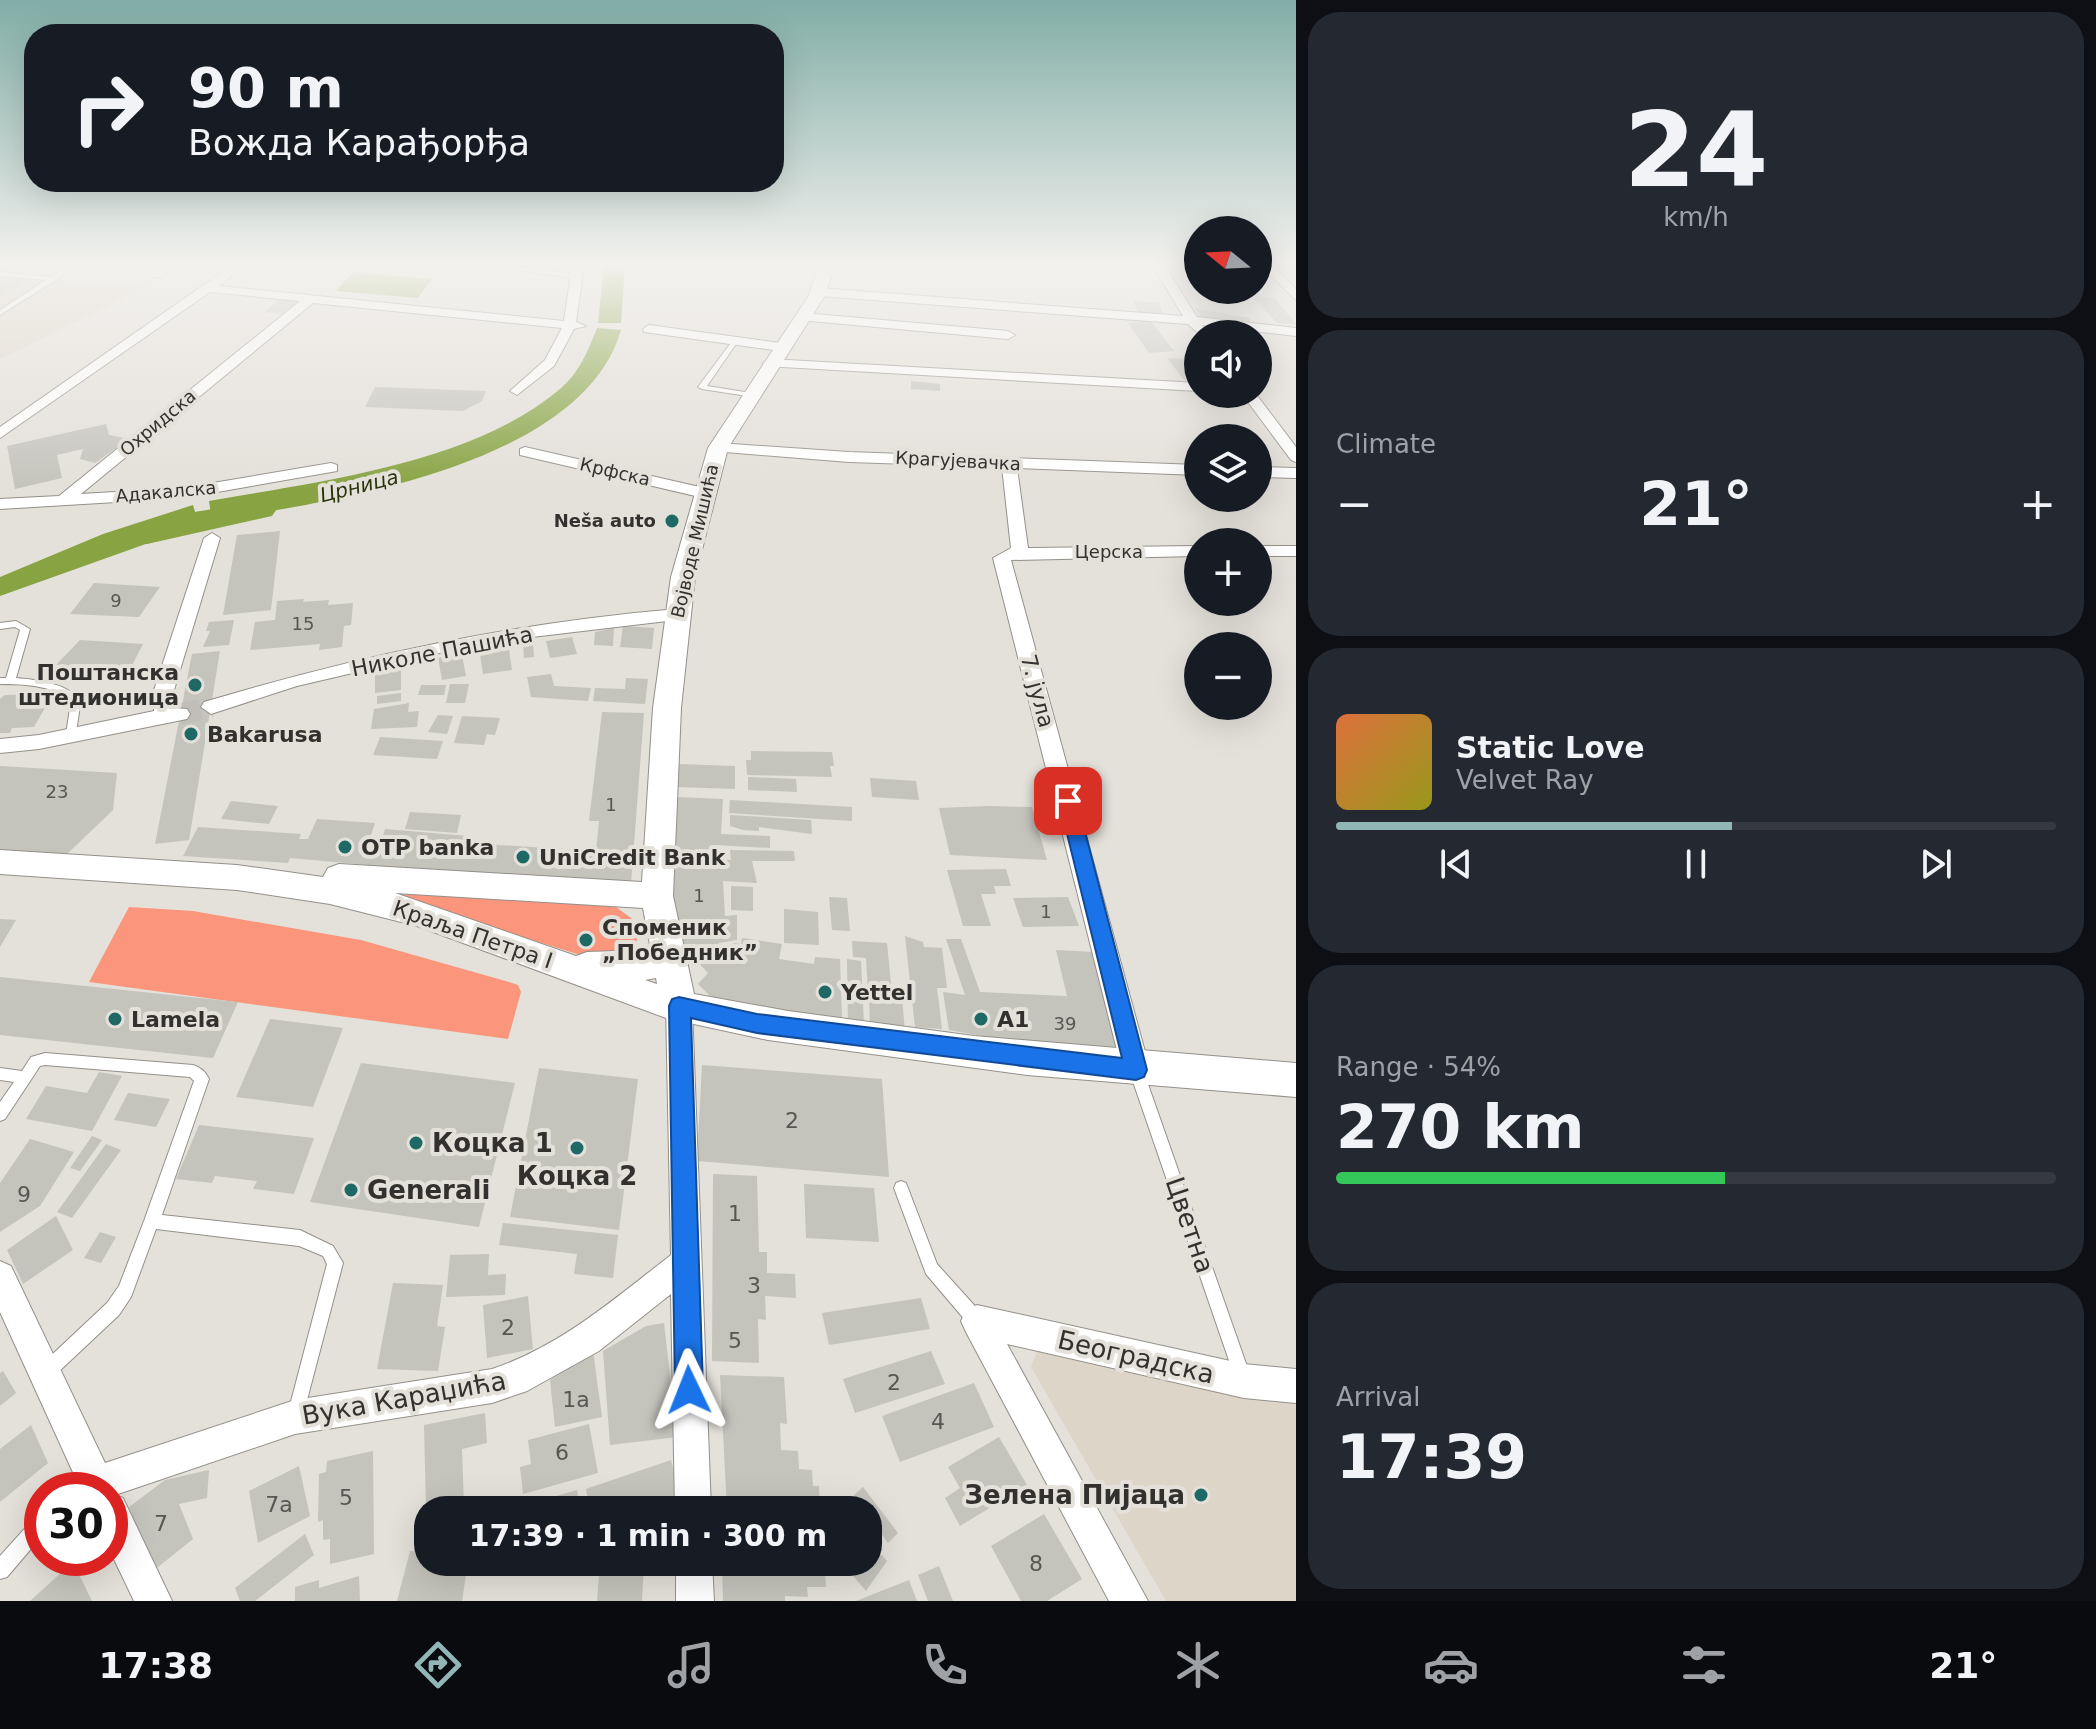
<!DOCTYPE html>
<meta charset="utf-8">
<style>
:root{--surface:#171b24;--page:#242831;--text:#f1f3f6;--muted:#9ea1a6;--line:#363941;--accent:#92b5b5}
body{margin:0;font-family:"DejaVu Sans",sans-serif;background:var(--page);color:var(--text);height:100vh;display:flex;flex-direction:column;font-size:30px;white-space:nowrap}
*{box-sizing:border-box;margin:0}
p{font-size:26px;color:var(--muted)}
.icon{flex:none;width:44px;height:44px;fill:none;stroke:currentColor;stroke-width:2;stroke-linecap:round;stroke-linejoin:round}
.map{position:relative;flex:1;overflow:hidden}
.drawer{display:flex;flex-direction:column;gap:12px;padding:12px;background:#0d0f14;width:800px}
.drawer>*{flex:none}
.guide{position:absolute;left:24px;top:24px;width:760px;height:168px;border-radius:32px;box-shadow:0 8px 32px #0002;background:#171b24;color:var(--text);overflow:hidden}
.needle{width:52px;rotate:288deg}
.tools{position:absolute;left:1184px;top:216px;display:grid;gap:16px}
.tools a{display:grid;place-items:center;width:88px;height:88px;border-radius:50%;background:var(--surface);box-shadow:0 8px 32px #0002;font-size:40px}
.speed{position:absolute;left:24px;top:1472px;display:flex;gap:16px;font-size:40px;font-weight:700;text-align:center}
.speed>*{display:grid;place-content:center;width:104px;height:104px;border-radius:50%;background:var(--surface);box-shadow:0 8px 32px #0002;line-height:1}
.speed .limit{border:12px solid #d22;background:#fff;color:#111}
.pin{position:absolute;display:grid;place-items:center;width:68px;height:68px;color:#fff;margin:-34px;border-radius:16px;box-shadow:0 4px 12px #0006}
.me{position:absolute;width:88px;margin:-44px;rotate:358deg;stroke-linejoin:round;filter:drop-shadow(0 0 6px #0008)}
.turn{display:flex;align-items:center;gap:28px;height:168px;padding:0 32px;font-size:36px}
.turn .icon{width:104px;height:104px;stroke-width:2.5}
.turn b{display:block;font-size:56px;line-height:68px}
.big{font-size:60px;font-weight:800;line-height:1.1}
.drawer .card{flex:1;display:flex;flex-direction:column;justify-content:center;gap:12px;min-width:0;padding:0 28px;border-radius:32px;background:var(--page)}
.drawer .dial{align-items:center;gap:0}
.dial b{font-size:104px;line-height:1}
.song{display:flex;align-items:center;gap:24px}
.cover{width:96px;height:96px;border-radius:12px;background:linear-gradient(135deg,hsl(20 70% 55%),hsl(60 70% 35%))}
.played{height:8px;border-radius:4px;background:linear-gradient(90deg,var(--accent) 55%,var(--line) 55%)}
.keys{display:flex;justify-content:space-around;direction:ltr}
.heat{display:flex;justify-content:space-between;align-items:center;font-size:44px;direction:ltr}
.charge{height:12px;border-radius:6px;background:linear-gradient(90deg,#34c759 54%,var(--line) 0)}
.trip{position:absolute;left:414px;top:1496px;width:468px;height:80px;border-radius:32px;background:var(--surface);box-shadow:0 8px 32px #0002;font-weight:800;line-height:80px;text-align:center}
.menu{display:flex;height:128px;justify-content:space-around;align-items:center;background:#090b0e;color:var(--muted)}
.menu .icon{width:56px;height:56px}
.menu .current{color:var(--accent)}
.menu b{font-size:36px;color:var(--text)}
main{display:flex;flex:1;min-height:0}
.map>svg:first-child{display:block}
.built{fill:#ddd5c8}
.green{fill:#fb967c}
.water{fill:#87a342}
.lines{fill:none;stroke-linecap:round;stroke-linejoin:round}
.river{fill:#87a342;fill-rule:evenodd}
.building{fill:#c4c3bc}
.street-tunnel{stroke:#c1bdb8;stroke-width:21;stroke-dasharray:21 10;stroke-linecap:butt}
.lane-casing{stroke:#94908a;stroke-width:2}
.street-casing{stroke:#94908a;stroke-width:2}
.secondary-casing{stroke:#94908a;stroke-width:2}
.lane{fill:#fff;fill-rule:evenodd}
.street{fill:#fff;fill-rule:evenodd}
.secondary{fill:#fff;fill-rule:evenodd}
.route{fill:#1a73e8;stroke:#114b97;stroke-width:2}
.poi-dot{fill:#1e6965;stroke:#e4e0da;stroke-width:3}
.labels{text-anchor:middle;stroke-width:8;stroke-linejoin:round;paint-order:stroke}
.far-street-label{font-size:18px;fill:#33312f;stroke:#e4e0da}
.far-poi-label{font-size:18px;font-weight:bold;fill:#33312f;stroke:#e4e0da;text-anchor:end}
.number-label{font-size:18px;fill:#575652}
.far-water-label{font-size:20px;font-style:italic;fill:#29340b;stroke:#e4e0da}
.street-label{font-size:22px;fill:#33312f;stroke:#e4e0da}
.poi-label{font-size:22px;font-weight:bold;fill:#33312f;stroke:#e4e0da;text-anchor:start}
.near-number-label{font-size:22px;fill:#575652}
.near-poi-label{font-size:26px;font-weight:bold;fill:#33312f;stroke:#e4e0da;text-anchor:start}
.near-street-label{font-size:26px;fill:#33312f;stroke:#e4e0da}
</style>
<main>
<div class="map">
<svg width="1296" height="1601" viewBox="0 0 1296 1601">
<rect width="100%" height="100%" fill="#e4e0da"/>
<path class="built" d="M0,266H80L155,275L142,289L0,359Z
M1046,1328L1296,1389V1601H1166L1031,1367Z"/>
<path class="green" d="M385,894L520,898L616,907L635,921L637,941L623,957L606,963Z
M129,907L193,911L361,940L509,982L518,985L521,992L508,1039L89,982Z"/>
<path class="water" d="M604,266H625L621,323H598Z
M353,272L432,279L418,298L336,291Z
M597,328L621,330C582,466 332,501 212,521L209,501C320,481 471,464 560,389C579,373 588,351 597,328Z
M193,505L199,525L0,596V577L103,534Z"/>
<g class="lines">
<path class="river" d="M262,502L272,504L276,510L272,516L147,544L137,541L132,535C147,515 235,506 262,502Z"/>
</g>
<path class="building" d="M5,277L28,280L0,296V279Z
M284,296L302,299L282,314L264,312Z
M1253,297L1275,298L1296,324L1277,323Z
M1134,301L1159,303L1163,314L1138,312Z
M1195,308L1249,318L1251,326L1202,319Z
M1151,321L1166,341L1174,351L1149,353L1128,323Z
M1167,358L1193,359L1198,365V380H1184Z
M911,381L940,384V391L911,389Z
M375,387L486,391L482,401L463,411L365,407Z
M106,424L109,435L129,439L95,463L80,459L83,449L57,455L62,478L15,489L7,446Z
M280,531L271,610L223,615L237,535Z
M94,583L160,587L139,617L70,614Z
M304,599L303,602L329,600L328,605L353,603L351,625L344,626L342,647L319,650L320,644L250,650L255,622L275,620L277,601Z
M234,620L229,645L203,647L210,631H206L209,622Z
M623,626L654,628L652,649L620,647Z
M614,628L613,646L594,645L595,632Z
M572,637L577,654L550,658L546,641Z
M80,640L143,644L128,673L65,669L67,666L56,665Z
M533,643L534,657L524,658L523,644Z
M509,650L512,670L483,674L480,654Z
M220,651L189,840L155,844L192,654Z
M462,655L466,676L442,680L438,658Z
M401,668V690L375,693V671Z
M551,674L554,686L591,688L588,701L531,697L527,677Z
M626,678L648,679L645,704L593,701L595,688L625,689Z
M450,684H469L465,703H446Z
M421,685H446L444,695H418Z
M401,693V701L377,704V696Z
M32,694L29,699H50L34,727L12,728L10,733H0V699L5,695Z
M409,703L408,712L419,711L417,727L371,729L374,709Z
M602,712L644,713L631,884L379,870L380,866L290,858L288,863L183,856L198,827L301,834L299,839H308L317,819L375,823L368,844L380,845L385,829L468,836L466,843L596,851L599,821H589Z
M438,715L453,716L447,734L428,732Z
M462,716L500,718L495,735L487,734L484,745L454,743Z
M380,737L443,741L437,759L373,755Z
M751,751L832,752L834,766H830L832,777L747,775L746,760H751Z
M677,764L735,766V789L676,787Z
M0,766L117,773L113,810L67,854L0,850Z
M748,777L796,779L797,792L748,790Z
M870,778L916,781L919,800L872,797Z
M676,797L723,799L721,834L770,836V848L715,845L714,859L731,860L730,850L794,851L795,861H752L757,883L723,881L725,916L737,915V940L718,943L726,952L734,943L741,944L742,938L782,944L779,959L814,964L815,957L840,959L842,1018L769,1009L710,996L698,984L708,973L684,947L670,879Z
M730,800L852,807V821L729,813Z
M231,801L278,806L269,824L221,819Z
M988,806L1032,807L1047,860L950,855L939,808Z
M410,812L461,815L457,833L405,829Z
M730,815L811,820L812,834L759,827V831L743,830L730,826Z
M1006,869L1011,886H994L996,894H981L991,926H963L947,870Z
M731,886L753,887V911L731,910Z
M829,897L847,898L850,931L832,930Z
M1068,897L1079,926L1023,927L1013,898Z
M784,909L818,912L819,945L784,943Z
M0,919L16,920L0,947Z
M905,936L923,942L924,947L942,948L947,988H937L942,1029L915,1027Z
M946,939H961L980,992L1067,996L1056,950L1094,952L1118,1044L1110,1050L1031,1045L949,1030L943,992L965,995Z
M852,941L887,943L892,995L868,993L866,958L853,957Z
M847,959L861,961L864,1025L848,1023Z
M0,977L171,995L238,1002L213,1058L0,1035Z
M869,995L902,997L905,1032L870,1029Z
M270,1019L343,1028L313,1107L236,1097Z
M361,1063L515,1083L479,1227L310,1202Z
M702,1065L882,1079L889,1177L697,1161Z
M539,1068L638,1079L619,1230L510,1217Z
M99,1072L122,1076L92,1131L26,1119L46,1086L87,1093Z
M128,1093L170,1099L156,1127L114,1120Z
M199,1125L314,1138L294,1194L253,1189L257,1181L215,1176L212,1183L176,1179Z
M92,1136L102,1140L80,1171L70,1168Z
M30,1139L74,1152L40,1206L0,1232V1183Z
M106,1144L121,1150L72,1218L57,1212Z
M713,1174L757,1176L759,1252H767V1273L795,1274L796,1298L765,1296L766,1320L758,1319L759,1363L712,1361Z
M804,1184L874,1188L879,1242L806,1238Z
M56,1216L73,1250L23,1284L7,1250Z
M503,1223L618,1235L613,1278L574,1274L577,1254L499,1245Z
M100,1232L116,1237L101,1263L84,1258Z
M489,1254L488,1275L506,1274L505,1295L446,1297L450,1255Z
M393,1283L443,1285L437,1326L445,1327L438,1371L377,1369Z
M528,1296L533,1349L487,1358L483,1305Z
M921,1298L930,1329L829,1345L822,1313Z
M664,1323L677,1437L610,1445L603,1351L646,1326Z
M593,1351L602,1417L555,1427L550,1380Z
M931,1351L945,1384L855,1413L843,1379Z
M3,1371L16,1393L0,1406V1373Z
M720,1375L784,1377L787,1424L780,1423L781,1450L798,1451L799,1469L812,1470L813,1486H819L820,1510H727Z
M974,1383L994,1427L900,1462L882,1416Z
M485,1413L487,1443L462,1449L464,1506L426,1510L424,1425Z
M589,1424L598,1473L523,1494L520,1467L531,1464L528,1440Z
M31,1425L48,1463L0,1502V1449Z
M999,1437L1027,1485L960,1526L945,1498L960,1488L948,1467Z
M373,1451L374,1554L330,1564V1539L323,1540V1520L318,1522L319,1474L326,1472L327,1461Z
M671,1460L680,1497L643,1510H590L586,1489Z
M299,1466L310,1516L258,1543L249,1491Z
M209,1470L207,1498L179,1504L193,1539L153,1571L129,1507L165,1480Z
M863,1487L898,1533L888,1543L854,1495Z
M577,1490L580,1510H518V1507Z
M1044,1514L1082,1579L1047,1601H1021L991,1546Z
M305,1534L314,1555L255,1601H240L235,1588Z
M868,1540L887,1561L866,1591L841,1562H868Z
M410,1551L428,1552V1562H468L462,1601H397Z
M73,1562L92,1601H30Z
M600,1562H644L642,1601H597Z
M728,1562H824L826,1587H807L808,1597L785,1596V1601H723L722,1564Z
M939,1566L953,1601H928L918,1575Z
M359,1576L360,1601H295V1587L319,1580V1588Z
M909,1580L917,1601H856Z"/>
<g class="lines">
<path class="street-tunnel" d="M180,714L211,707"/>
<g class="lane-casing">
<path id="lane" d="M67,266H74L56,280L0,315V310L46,280L0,276V272L51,277Z
M484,266H501L577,274L580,276L577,278Z
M733,340L738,341L707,386L751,393H754V397L702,389L698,387Z
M16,621L30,629L16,678C39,680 65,683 81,700L75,738H67L66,735L71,701C52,685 24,684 0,684V678H6L20,630L15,627L0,629V623Z
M45,1053L193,1065C200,1067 206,1072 209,1079L162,1215L300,1230L333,1246L343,1263L302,1419L296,1421L290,1419L288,1413L327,1264L323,1256L299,1246L156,1229L131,1297L119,1315L53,1377L47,1379L41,1377L39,1371L41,1365L107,1303L119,1286L144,1221L194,1081L190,1077L45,1065L40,1066L5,1119L0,1121V1102L14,1082L0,1080V1068L22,1071L31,1057Z
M1136,1064L1141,1066L1143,1070L1250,1375L1248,1381L1242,1383L1236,1381L1234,1375L1129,1070L1131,1066Z
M901,1181L906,1183L937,1264L983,1315L985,1321L983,1327L977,1329L971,1327L926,1274L894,1188L896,1183Z
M42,1513V1536L7,1577L0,1579V1556L36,1516Z"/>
</g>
<g class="street-casing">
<path id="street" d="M160,266H173L161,277H153L151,274Z
M231,266L243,267L219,286L564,321L572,266H584L576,322L586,326L574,329L554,366L517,395L510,391L545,360L562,328L313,303L81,494L183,488L331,463L337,465V471L183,498L0,509V499L59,496L300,301L210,292L0,438V427Z
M1153,266H1165L1197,317L1296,328V336L1202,325L1204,329L1198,333L1188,324L819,296L813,292L819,288L1183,316Z
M1261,266H1273L1296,289V300Z
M803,313L1008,331L1015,335L1008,339L799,320V314Z
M649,325L781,343L788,347L781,351L644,332L643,329Z
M770,359L1198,383V391L765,366L763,363Z
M1242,394H1256L1296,447V462L1291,460Z
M718,443L849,452L1198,465V475L1017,468L1028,548L1198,546V556L1011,560L1150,1070L1146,1079L1136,1082L1126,1079L1122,1070L993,558L1011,548L1002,467L849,462L713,451L710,448Z
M525,447L704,488L712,493L704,498L520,455V449Z
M1258,467L1296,468V478L1258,477Z
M212,533L220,538L174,690V708L187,709L190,714L187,719L39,749L0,753V739L39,735L154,711V690L204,538Z
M1258,546H1296V556H1258Z
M677,609L684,611V619L532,637L434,654L297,686L211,714L201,707L204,702C361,655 513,623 677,609Z
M679,995L688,998L692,1006L711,1510H675L671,1294L599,1351L527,1391L492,1403L295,1434L115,1495L123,1498L172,1601H134L110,1551V1490H81L0,1312V1261L11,1266L105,1463L295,1400L492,1369C561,1346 614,1299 671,1255L666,1006L670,998Z
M977,1305L1244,1364L1296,1369V1403L1244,1398L1007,1344L1148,1601H1109L966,1332L961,1321L966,1310Z
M676,1562H712L714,1601H676Z"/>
</g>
<g class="secondary-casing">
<path id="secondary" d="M819,266H835L824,297L728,448L695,577L681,708L673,896L694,994L788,1011L974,1036L1296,1063V1097L1027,1075L768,1040L666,1018L417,926L330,904L237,890L0,874V850L237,865L323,877L328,868L339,864L642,882L653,708L671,577L708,448L808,297ZM395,893L643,908L651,950L587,952L576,956ZM656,978L657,984L645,980Z"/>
</g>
<use href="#lane" class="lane"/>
<use href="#street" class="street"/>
<use href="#secondary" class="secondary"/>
</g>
<linearGradient id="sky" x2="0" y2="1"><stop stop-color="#81ada6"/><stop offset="0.54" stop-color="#f3f1ee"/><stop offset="1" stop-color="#f3f1ee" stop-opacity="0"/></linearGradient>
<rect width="1296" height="490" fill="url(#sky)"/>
<path class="route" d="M1068,794L1077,801L1147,1070L1144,1077L1136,1080L757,1033L691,1018L703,1390L699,1400L689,1404L679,1400L675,1390L669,1006L672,999L679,997L757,1014L1122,1058L1059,801Z"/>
<g class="poi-dot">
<circle cx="672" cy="521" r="8"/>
<circle cx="195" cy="685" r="8"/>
<circle cx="191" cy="734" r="8"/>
<circle cx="345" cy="847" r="8"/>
<circle cx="523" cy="857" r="8"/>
<circle cx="586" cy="940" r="8"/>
<circle cx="825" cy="992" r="8"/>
<circle cx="115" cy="1019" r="8"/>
<circle cx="981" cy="1019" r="8"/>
<circle cx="416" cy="1143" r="8"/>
<circle cx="577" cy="1148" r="8"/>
<circle cx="351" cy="1190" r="8"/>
<circle cx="1201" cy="1495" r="8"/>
</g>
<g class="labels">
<g class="far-street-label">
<text transform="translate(158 423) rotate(-40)" y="6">Охридска</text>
<text transform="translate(958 461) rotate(3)" y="6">Крагујевачка</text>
<text transform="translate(615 472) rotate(13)" y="6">Крфска</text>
<text transform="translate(166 492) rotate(-5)" y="6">Адакалска</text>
<text transform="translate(695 541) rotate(-77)" y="6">Војводе Мишића</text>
<text x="1109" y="558">Церска</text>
</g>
<g class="far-poi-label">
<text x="656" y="527">Neša auto</text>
</g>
<g class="number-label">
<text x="116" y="607">9</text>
<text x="303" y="630">15</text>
<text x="57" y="798">23</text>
<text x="611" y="811">1</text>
<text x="699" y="902">1</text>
<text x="1046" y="918">1</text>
<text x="1065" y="1030">39</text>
</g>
<g class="far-water-label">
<text transform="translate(359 486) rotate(-14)" y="7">Црница</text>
</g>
<g class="street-label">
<text transform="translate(442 651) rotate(-11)" y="8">Николе Пашића</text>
<text transform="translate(1038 691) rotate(75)" y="8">7. јула</text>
<text transform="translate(473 934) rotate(19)" y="8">Краља Петра I</text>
</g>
<g class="poi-label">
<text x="179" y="680" text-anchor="end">Поштанска<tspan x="179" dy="25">штедионица</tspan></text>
<text x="207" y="742">Bakarusa</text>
<text x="361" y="855">OTP banka</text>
<text x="539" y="865">UniCredit Bank</text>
<text x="602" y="935">Споменик<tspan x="602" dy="25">„Победник”</tspan></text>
<text x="841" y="1000">Yettel</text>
<text x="131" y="1027">Lamela</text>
<text x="997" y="1027">A1</text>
</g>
<g class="near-number-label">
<text x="792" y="1128">2</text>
<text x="24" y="1202">9</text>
<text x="735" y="1221">1</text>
<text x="754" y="1293">3</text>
<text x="508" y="1335">2</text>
<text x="735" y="1348">5</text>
<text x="894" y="1390">2</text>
<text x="576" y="1407">1a</text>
<text x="938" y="1429">4</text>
<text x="562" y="1460">6</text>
<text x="346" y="1505">5</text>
<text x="279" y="1512">7a</text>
<text x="161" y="1531">7</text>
<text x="1036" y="1571">8</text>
</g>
<g class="near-poi-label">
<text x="432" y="1152">Коцка 1</text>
<text x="577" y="1185" text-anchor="middle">Коцка 2</text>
<text x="367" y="1199">Generali</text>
<text x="1185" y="1504" text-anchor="end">Зелена Пијаца</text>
</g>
<g class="near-street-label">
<text transform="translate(1190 1225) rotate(71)" y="9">Цветна</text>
<text transform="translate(1136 1357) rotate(13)" y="9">Београдска</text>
<text transform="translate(404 1398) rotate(-10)" y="9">Вука Караџића</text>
</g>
</g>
</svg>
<div class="tools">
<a><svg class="needle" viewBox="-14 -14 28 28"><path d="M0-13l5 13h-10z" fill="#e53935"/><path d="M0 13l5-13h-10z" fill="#9ea1a6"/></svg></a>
<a><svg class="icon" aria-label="sound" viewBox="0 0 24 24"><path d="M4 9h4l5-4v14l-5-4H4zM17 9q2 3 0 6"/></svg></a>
<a><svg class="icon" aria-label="layers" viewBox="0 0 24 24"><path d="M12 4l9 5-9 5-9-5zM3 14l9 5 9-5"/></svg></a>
<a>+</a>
<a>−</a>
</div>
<div class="speed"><div class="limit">30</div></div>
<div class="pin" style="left:1068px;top:801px;background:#d93025"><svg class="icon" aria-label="arrive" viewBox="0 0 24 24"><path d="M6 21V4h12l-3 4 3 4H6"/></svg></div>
<svg class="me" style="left:689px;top:1390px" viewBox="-20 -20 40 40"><path d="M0-17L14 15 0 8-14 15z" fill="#1a73e8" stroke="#fff" stroke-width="4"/></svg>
<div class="trip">17:39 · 1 min · 300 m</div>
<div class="guide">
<div class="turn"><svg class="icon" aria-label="right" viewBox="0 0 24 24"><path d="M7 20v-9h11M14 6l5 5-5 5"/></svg><div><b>90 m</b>Вожда Карађорђа</div></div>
</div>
</div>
<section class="drawer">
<div class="card dial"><b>24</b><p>km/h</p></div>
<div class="card"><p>Climate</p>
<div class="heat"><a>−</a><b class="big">21°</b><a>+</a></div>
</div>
<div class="card">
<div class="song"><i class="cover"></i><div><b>Static Love</b><p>Velvet Ray</p></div></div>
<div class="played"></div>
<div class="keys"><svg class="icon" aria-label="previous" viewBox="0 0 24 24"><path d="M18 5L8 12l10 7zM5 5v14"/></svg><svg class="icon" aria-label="pause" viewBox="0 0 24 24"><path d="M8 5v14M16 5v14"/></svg><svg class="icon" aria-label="next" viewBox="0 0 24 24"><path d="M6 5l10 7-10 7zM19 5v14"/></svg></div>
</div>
<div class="card"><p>Range · 54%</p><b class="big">270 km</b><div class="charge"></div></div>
<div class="card"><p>Arrival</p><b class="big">17:39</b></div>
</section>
</main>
<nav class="menu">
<b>17:38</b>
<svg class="icon current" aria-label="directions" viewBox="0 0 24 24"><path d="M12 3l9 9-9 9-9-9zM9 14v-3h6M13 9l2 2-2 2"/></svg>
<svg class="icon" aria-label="music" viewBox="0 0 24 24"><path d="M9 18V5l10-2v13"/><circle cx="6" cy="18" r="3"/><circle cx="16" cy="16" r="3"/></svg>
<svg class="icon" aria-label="phone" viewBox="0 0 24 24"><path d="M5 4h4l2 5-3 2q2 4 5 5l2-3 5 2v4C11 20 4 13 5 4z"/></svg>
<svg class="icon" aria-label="climate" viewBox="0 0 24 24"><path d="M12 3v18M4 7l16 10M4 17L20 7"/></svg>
<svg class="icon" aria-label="car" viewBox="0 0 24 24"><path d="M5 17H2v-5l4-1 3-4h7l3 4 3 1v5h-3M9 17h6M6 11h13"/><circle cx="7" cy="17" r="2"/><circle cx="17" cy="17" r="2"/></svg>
<svg class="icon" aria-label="filters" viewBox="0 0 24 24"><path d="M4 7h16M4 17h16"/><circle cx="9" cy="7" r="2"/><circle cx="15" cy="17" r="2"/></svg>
<b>21°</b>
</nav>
